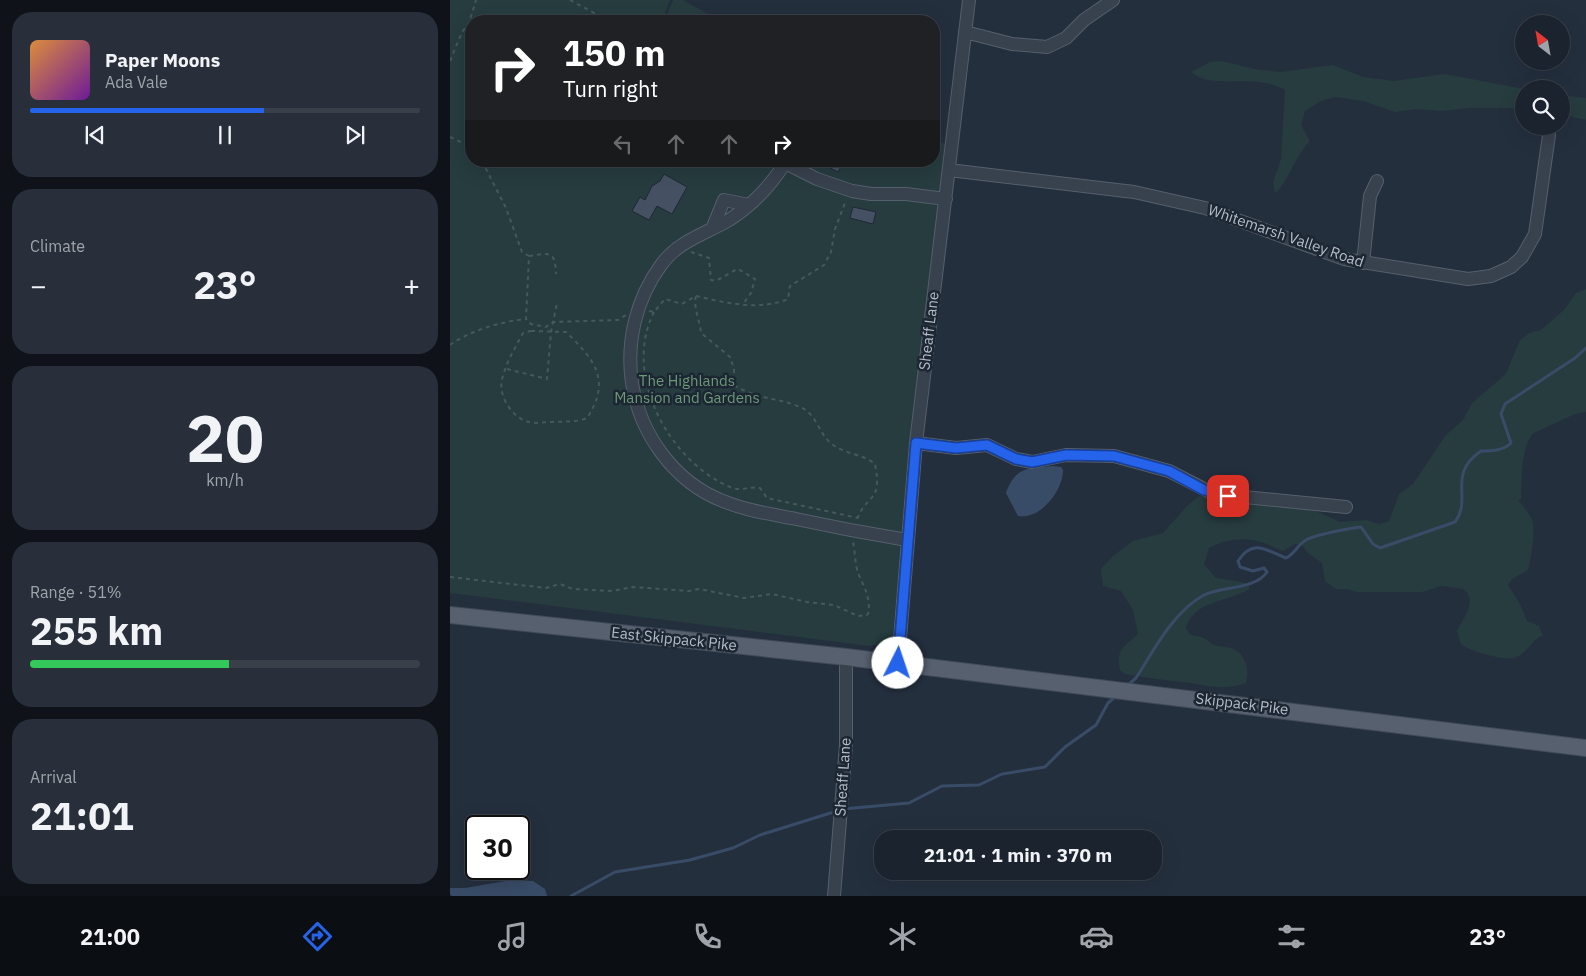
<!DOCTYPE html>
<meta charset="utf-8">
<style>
:root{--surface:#1b232e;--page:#282f3a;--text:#f1f3f6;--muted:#a0a4aa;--line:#39404a;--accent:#2563eb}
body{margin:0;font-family:"IBM Plex Sans",sans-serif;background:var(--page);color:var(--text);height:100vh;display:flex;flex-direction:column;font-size:19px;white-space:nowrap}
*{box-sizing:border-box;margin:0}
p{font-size:16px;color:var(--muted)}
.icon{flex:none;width:28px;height:28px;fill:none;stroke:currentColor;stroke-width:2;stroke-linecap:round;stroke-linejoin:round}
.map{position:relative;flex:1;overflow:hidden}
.sheet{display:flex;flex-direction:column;gap:12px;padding:12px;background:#0f1319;width:450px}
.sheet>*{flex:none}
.banner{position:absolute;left:15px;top:15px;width:475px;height:152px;border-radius:20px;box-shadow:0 5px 20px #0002,0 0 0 1px var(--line);background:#202124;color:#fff;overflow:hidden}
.needle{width:32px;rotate:329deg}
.tools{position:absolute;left:1065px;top:15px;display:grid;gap:10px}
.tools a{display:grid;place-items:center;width:55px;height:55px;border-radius:50%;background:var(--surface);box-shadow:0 5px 20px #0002,0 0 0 1px var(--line);font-size:25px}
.speed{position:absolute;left:15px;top:815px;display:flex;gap:10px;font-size:25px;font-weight:700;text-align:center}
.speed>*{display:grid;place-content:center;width:65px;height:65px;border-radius:50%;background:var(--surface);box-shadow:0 5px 20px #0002,0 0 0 1px var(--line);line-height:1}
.speed .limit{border:2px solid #111;border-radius:8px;background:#fff;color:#111}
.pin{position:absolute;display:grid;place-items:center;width:42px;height:42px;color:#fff;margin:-21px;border-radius:10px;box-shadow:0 2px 8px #0006}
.me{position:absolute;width:55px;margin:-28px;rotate:4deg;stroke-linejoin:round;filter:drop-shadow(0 0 4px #0008)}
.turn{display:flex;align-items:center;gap:18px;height:105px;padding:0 15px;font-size:22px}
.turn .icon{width:65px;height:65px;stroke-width:2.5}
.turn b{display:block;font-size:35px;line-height:42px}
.lanes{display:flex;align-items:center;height:48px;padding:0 15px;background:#0003;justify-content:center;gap:25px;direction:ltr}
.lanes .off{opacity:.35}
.big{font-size:38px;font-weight:800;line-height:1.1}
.sheet .widget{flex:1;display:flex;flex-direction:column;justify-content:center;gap:8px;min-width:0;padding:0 18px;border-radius:20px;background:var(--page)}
.sheet .dial{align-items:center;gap:0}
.dial b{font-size:65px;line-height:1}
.song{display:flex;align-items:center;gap:15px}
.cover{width:60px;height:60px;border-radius:8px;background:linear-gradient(135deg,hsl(30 70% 55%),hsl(280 70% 35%))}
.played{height:5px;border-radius:2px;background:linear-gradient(90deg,var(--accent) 60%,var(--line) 60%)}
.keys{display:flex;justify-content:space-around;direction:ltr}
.heat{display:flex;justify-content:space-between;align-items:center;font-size:28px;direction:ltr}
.charge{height:8px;border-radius:4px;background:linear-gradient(90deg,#34c759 51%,var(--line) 0)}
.trip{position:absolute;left:424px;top:830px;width:288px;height:50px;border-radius:20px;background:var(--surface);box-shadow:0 5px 20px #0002,0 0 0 1px var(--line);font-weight:800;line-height:50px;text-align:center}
.menu{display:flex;height:80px;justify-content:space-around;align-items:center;background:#0b0e12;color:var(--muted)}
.menu .icon{width:35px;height:35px}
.menu .current{color:var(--accent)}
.menu b{font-size:22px;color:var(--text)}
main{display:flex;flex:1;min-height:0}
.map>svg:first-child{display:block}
.green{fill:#263c3f}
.water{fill:#394c67}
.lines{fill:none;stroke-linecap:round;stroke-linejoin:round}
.stream{stroke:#394c67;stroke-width:3}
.building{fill:#455162;stroke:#1f2835}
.minor-casing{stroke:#565f6c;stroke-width:14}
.major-casing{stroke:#414a57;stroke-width:18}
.path{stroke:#44595c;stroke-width:2;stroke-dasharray:4 4;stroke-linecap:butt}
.minor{stroke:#38414e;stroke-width:12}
.major{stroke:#56606e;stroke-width:16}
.route-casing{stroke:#184099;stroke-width:12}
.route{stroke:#2563eb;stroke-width:9}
.labels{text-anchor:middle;stroke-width:5;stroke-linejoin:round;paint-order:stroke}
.street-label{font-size:15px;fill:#b4bcc9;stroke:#1d2633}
.park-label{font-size:15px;fill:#6b9a76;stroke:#1d2633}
</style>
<main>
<section class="sheet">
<div class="widget">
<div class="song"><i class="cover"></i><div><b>Paper Moons</b><p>Ada Vale</p></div></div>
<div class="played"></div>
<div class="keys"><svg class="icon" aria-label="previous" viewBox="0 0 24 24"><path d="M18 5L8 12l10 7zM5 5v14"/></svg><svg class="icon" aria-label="pause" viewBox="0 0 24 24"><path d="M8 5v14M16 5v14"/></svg><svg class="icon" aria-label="next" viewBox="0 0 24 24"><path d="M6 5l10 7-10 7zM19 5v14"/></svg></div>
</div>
<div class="widget"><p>Climate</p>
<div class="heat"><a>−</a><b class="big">23°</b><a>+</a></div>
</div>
<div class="widget dial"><b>20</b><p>km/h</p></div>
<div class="widget"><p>Range · 51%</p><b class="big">255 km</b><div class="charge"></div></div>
<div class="widget"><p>Arrival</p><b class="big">21:01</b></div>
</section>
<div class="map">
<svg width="1136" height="896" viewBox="0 0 1136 896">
<rect width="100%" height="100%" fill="#242f3e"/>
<path class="green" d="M0,0H220L212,21H21V161H484V139L497,145L463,433L442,642L435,641L434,643L420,646L0,593Z
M223,0H233L271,21H214Z
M772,61L804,69L830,72L883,65L913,77L944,81L995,74L1074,89V108H1019L992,111L967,109L945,112L913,101L885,97L871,101L855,111L851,125L860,141C847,153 834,189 825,193L823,182L831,159L835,90C805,72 763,91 741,72L760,62Z
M1111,95L1136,98V120L1111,114Z
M1136,289V412L1125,414L1082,434C1070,454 1072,477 1071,499L1068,500C1073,506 1079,513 1082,520C1086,529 1081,560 1078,570L1062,579L1058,585L1070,604L1077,621L1089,626L1093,635C1081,640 1078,653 1066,657C1056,662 1019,651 1011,644L1007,631C1012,619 1029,601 1013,589L991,586L972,592H907L898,589H886L875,581L872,563L858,553L852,545L845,544L833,551C825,549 819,544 811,542C794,537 774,539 759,548L754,564L766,578L793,582L799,585V589C777,603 747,599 736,627C739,638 747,635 754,638C758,640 760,643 764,645C770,647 778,646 783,649C797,655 799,670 796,683C770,692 756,684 730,682C712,680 694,677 675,674L670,670C666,647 674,648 688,634L683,610L671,591L653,586L651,569L663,556L683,541L713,533L737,506L749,496L859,508L890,522L917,520L929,524L939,521L949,494L963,484L995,436L1013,420L1022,403L1056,374L1070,340L1079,333L1091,330L1115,309L1126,293Z"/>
<path class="water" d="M603,466L611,467L613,470C613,491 590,520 568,516L556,493C565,467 578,468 603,466Z
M62,880L83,881L95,889L97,896H2L0,894V888H15Z"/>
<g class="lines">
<path class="stream" d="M678,685L686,678C704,650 723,612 754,595C772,586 805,590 817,572L814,568L803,571L790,567L788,561C803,538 816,550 836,558C845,554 847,545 856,540C864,535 900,528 911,527L923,544L930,548L1005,522C1023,498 996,475 1031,451C1041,451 1053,451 1061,443L1051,414L1055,404L1125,358L1136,348
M393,809L459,803L492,786L529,785L552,774L595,767L615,747L646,725L658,703L666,696
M121,896L165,872L240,860L283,848L310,835L387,811"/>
</g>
<path class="building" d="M367,161H394L388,172Z
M214,174L237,187L222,214L207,206L199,220L182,211L190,197L195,200L202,186L210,181Z
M403,207L426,212L423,224L400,218Z"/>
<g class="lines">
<g class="minor-casing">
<path id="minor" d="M515,32L562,44L597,47L616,38L634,20L663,0
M499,170L684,192L755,208L894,259L1018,279L1041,276L1061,267L1072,257L1085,234L1099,135
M262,229L274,200L299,205
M913,263L920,196L927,181
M466,443L506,448L537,445L566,459L582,462L616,455L664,456L719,471L764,494L896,507
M457,540C420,534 383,527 346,519C321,514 297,511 273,501C224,482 190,434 182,383C176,342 186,299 211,265C228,241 255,234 279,220C301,206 321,185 335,163L367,179L402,191L421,194H456L496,199
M448,663L466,443L519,0
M384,896L396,745V657"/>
</g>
<g class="major-casing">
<path id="major" d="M0,615L396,657L1136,748"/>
</g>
<path class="path" d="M120,0L159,21
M0,61L12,32L19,23L26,0
M0,137L21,147
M32,161L56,208L72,252L79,256L76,319L81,324L96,327L103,322L168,320L176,315
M241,252L259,258L261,280C270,282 279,272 288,269L305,279L301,293L293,304
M79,256C100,253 105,250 106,274
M246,296C276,303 309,311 338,299L340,286L374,265L381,252L385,229L396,200
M199,311L204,312L215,299L232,304L246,296C243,307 250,321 251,333L280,357L284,369V385C307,400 334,398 354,409C368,418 370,436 383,445C396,454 415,455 425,464C433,504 416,493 407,520
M204,312C172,375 219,461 280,487C290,492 300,486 310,488L317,498L408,518
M81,331L116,332C144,359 162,380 137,418C125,423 114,421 102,422C94,422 86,424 79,422C62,418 48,396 52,379C56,363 65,348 73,333Z
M0,345C21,330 50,322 76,319
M57,369L97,379L101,332L107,303
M0,577L96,588L110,584L123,589L162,591L183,587L239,591L249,589L294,598L322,594L357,602L384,605L408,616L417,615L419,612C419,594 415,589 408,573C405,564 405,551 403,542"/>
<use href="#minor" class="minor"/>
<use href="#major" class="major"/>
</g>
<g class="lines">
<g class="route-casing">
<path id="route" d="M448,663L466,443L506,448L537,445L566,459L582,462L616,455L664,456L719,471L754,490L778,496"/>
</g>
<use href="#route" class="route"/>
</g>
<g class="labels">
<g class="street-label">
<text transform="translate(836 236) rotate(19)" y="5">Whitemarsh Valley Road</text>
<text transform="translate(479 331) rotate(-83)" y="5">Sheaff Lane</text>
<text transform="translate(224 639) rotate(6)" y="5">East Skippack Pike</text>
<text transform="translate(792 704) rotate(7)" y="5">Skippack Pike</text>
<text transform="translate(393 777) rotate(-86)" y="5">Sheaff Lane</text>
</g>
<g class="park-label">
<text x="237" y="386">The Highlands<tspan x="237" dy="17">Mansion and Gardens</tspan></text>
</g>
</g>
</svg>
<div class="tools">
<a><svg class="needle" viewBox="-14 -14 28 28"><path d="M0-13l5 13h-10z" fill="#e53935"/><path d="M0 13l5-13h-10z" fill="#a0a4aa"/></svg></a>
<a><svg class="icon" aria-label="search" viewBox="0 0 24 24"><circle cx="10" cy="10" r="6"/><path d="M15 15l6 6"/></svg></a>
</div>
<div class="speed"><div class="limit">30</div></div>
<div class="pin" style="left:778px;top:496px;background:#d93025"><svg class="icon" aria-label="arrive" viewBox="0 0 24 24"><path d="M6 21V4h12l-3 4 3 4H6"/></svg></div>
<svg class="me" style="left:448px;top:663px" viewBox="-20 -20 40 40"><circle r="19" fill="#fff"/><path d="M0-13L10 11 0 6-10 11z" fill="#2563eb"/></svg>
<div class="trip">21:01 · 1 min · 370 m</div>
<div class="banner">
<div class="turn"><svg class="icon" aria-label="right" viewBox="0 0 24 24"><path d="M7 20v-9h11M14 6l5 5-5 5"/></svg><div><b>150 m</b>Turn right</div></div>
<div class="lanes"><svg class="icon off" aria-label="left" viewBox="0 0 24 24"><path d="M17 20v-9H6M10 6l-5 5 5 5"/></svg><svg class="icon off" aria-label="ahead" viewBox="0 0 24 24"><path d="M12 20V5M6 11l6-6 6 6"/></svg><svg class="icon off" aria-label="ahead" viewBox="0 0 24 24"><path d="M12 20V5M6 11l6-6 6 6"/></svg><svg class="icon" aria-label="right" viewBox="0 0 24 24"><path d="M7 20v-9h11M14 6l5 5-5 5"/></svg></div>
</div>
</div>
</main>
<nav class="menu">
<b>21:00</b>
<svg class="icon current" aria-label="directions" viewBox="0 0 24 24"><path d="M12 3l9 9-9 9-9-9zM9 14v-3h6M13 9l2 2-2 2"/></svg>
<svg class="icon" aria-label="music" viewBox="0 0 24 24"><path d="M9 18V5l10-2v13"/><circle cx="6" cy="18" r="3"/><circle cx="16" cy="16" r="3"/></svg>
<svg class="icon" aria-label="phone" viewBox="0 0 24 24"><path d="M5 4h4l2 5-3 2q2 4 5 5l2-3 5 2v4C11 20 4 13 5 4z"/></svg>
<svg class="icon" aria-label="climate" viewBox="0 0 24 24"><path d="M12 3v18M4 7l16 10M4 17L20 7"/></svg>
<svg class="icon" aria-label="car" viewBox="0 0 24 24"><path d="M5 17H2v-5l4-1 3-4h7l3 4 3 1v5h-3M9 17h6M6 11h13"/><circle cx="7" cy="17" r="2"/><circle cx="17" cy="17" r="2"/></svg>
<svg class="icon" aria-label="filters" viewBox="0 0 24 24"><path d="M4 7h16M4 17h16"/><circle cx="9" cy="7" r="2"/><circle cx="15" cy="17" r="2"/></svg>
<b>23°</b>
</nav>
